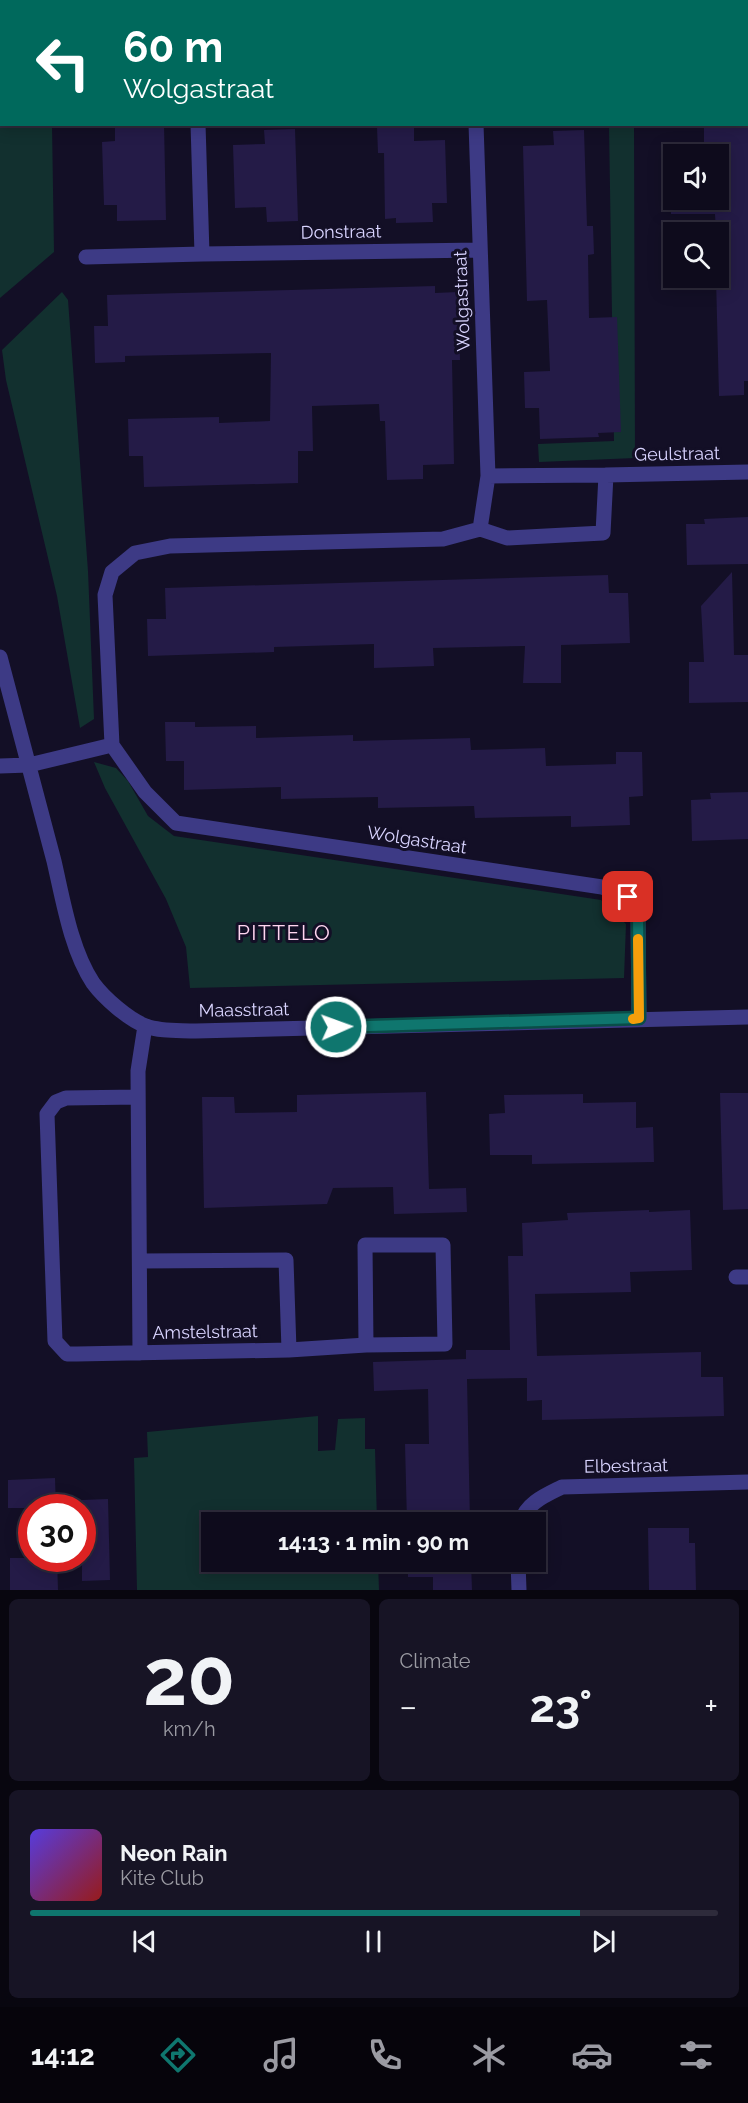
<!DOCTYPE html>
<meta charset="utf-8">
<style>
:root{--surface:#0e0b1c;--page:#171425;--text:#f1f3f6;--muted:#9b9ba3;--line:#2e2b3b;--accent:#0f766e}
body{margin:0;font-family:Raleway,sans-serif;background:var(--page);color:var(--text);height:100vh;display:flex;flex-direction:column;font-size:22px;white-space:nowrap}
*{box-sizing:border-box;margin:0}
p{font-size:20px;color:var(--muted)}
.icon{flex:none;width:33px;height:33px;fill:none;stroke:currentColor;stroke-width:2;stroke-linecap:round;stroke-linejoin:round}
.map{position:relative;height:1590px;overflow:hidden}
.details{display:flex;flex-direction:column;gap:9px;padding:9px;background:#08060f;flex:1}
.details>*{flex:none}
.top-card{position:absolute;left:0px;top:0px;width:748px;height:126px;box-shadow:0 3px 15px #0003,0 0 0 2px var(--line);background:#00695c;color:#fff;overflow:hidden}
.controls{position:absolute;left:663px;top:144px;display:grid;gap:12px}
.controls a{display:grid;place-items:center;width:66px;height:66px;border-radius:0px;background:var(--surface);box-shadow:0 3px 15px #0003,0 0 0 2px var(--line);font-size:30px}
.speed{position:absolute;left:18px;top:1494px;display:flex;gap:12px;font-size:30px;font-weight:700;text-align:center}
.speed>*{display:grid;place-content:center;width:78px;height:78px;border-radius:50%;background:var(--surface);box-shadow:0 3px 15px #0003,0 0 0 2px var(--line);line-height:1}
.speed .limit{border:9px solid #d22;background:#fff;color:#111}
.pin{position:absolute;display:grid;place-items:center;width:51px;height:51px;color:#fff;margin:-26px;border-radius:12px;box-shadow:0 3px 9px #0006}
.me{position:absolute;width:66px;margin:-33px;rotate:88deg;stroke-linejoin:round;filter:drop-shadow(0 0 4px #0008)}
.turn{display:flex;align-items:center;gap:21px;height:126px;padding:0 24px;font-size:27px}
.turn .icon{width:78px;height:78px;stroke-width:2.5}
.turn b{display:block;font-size:42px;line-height:51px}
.big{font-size:45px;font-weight:700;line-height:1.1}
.details .widget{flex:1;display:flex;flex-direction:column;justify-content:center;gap:9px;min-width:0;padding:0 21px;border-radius:9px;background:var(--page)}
.details .dial{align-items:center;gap:0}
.dial b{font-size:78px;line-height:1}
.song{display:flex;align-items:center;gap:18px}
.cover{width:72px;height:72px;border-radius:9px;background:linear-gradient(135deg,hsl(250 70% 55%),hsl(0 70% 35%))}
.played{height:6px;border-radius:3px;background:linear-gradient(90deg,var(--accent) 80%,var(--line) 80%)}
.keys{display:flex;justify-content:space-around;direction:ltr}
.heat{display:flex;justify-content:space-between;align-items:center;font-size:33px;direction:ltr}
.details .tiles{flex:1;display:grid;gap:9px;grid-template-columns:1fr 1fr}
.widget:last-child{grid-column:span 2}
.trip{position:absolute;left:201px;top:1512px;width:345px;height:60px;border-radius:0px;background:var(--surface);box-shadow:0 3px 15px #0003,0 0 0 2px var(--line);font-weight:700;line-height:60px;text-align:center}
.dock{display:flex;height:96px;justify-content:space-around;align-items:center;background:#06040b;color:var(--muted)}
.dock .icon{width:42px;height:42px}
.dock .on{color:var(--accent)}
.dock b{font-size:27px;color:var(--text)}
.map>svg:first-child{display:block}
.green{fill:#12302f}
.building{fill:#241b47}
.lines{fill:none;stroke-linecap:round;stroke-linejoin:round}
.minor{stroke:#3d3a85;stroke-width:15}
.route-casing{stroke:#0a4d48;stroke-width:15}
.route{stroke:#0f766e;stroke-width:10}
.slow{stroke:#f59e0b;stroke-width:10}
.labels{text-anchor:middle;stroke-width:6;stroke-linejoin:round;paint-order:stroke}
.street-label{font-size:18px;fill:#d9d4ff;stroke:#130f26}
.quarter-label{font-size:21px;letter-spacing:1.5px;fill:#ffd6f0;stroke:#130f26}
</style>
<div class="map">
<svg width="748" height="1590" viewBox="0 0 748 1590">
<rect width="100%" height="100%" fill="#130f26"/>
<path class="green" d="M0,0H50L2,2V124L52,125L54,252L0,298Z
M609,125H634L635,458L539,462L538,444L614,441Z
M62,292L68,300L88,571L94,719L80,728L57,596L6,380L2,350Z
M94,762L116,768L128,781L148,816L174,836L601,900L626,924L624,978L190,988L186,947L166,899L105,788Z
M318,1416V1451L335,1450L338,1419L365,1418V1449H375L377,1522H212V1562H378L379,1590H137L134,1458L148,1457L147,1432Z"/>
<path class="building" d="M115,124H164L166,220L117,221V205H104L102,142L115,141Z
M704,124H748V381H744V395L719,396L716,278H718V232H716L715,214H671L670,181H674V200H718V154H704Z
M414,126V141L445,140L447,203H432L433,222L396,223V218L385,219L384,153H378L377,127Z
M295,129L298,221L267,222L266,207L235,208L233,145L265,144L264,130Z
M584,130L587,226H593L594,254L588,255L589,318L617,317L621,432L598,433L599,437L540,439L539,408H525L524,372L550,371L547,300L527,301L523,146L554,145L553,131Z
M435,286V293L458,292L460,360H452L454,464L423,465V479L387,480L385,421H380L379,404L312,406L313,451H298V483L144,487L143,456H129L128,419L219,417V423L270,421L271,353L125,356V362L95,363L94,326H108L107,295Z
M748,517V564L687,565L686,524H705L704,519Z
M732,572L734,655H748V702L689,703V662H704L701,606Z
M608,575L609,593H628L630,643L561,645V683H523L525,646L433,648L434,666L374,668V644L274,647V652L148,656L147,619H166L165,588Z
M165,722H195V727L256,726V738L353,735V741L470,738L471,750L545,748L546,766L616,764V752H642L643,796L629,797L630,825L571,827V816L475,818L474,806L378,808V797L281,799V787L184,790V761H166Z
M748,792V839L692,841L691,800L711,799L710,793Z
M426,1092L429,1189L466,1188L467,1212L394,1214L393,1187L333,1188L327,1204L204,1208L202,1097H234L235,1113L297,1112V1095Z
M720,1093H748V1209L723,1210Z
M583,1094V1103L636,1102V1128L653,1127L654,1162L532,1164V1155H490L489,1114L505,1113L504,1095Z
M649,1210V1212L690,1210L692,1270L630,1272L631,1292L535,1294L537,1356L701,1352V1377H723L724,1416L542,1420V1400L527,1401V1378L467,1379L470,1522H407L405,1444H429L428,1389L374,1391L373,1362L466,1359V1350H510L508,1256H523L522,1223L568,1220L567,1213Z
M55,1478L56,1508H8V1480Z
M108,1499L110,1580L82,1581V1500Z
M648,1528H689V1543H695L696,1590H649Z
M10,1558H57L58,1590H10Z
M408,1562H471L472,1590H433V1577H408Z"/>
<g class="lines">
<path class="minor" d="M195,0V2
M473,0V2
M198,124L202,254
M476,124L488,476L606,475L603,533L507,538L480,529L443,539L170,546L135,553L112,572L105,595L112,745L145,792L176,823L602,887L628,897L638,915L639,1018
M86,257L202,254L480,250
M606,475L748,472
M480,529L488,476
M0,657C18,725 36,793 54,861C63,900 71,950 93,983C104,998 129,1020 146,1026C161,1032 180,1030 196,1031L748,1017
M0,766L29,765L112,745
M138,1097L66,1098L56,1102L47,1114L55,1341L67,1354H77L289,1350L366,1345L445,1344L443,1245H365L366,1345
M141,1261L286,1260L289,1350
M736,1277H748
M140,1353L138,1071L145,1026
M521,1522C526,1503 546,1495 562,1487L748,1482
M518,1562L519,1590"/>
</g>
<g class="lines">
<g class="route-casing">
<path id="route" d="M336,1027L639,1018L638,915L628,897"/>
</g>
<use href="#route" class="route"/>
<path class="slow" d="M633,1019L639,1018L638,939"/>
</g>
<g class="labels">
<g class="street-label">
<text transform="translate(341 232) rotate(-1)" y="6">Donstraat</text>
<text transform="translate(462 301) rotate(-92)" y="6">Wolgastraat</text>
<text transform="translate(677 454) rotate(-1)" y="6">Geulstraat</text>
<text transform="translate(417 840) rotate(9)" y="6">Wolgastraat</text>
<text transform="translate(244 1010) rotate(-1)" y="6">Maasstraat</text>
<text transform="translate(205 1332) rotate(-1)" y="6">Amstelstraat</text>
<text transform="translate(626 1466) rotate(-1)" y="6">Elbestraat</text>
</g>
<g class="quarter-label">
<text x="284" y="940">PITTELO</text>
</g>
</g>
</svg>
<div class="controls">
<a><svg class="icon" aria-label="sound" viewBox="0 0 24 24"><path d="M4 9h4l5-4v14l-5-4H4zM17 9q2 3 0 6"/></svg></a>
<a><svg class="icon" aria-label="search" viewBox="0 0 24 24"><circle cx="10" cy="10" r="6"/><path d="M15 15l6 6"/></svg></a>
</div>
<div class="speed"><div class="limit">30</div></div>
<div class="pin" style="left:628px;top:897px;background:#d93025"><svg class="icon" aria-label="arrive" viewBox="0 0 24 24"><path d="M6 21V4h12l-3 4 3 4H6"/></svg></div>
<svg class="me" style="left:336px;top:1027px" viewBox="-20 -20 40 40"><circle r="17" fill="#0f766e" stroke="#fff" stroke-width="3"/><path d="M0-11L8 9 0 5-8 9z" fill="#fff"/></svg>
<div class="trip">14:13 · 1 min · 90 m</div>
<div class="top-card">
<div class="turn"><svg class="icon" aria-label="left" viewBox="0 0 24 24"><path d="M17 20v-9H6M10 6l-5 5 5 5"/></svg><div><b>60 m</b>Wolgastraat</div></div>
</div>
</div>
<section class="details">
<div class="tiles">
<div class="widget dial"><b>20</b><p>km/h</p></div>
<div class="widget"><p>Climate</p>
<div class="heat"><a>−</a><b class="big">23°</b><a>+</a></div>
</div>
<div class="widget">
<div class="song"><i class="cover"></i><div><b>Neon Rain</b><p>Kite Club</p></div></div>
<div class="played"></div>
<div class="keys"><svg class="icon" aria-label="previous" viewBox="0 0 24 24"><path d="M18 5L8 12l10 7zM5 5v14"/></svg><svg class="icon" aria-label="pause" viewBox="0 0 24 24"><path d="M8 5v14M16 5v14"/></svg><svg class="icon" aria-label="next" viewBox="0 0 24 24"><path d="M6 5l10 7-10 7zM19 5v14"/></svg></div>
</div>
</div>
</section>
<nav class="dock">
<b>14:12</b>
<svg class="icon on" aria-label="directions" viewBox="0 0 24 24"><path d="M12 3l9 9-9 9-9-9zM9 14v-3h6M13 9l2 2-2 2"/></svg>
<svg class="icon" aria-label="music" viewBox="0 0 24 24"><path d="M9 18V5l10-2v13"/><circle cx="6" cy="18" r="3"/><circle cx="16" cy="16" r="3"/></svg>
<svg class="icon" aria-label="phone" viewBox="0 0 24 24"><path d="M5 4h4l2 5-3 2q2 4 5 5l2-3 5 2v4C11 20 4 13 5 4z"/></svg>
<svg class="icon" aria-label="climate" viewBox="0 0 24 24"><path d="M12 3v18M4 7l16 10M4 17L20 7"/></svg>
<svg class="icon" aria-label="car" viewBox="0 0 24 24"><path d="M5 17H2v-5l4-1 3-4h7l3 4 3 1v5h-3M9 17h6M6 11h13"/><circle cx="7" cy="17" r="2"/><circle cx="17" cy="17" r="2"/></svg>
<svg class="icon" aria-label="filters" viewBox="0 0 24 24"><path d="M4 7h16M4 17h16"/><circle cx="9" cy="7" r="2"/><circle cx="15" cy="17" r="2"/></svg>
</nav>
